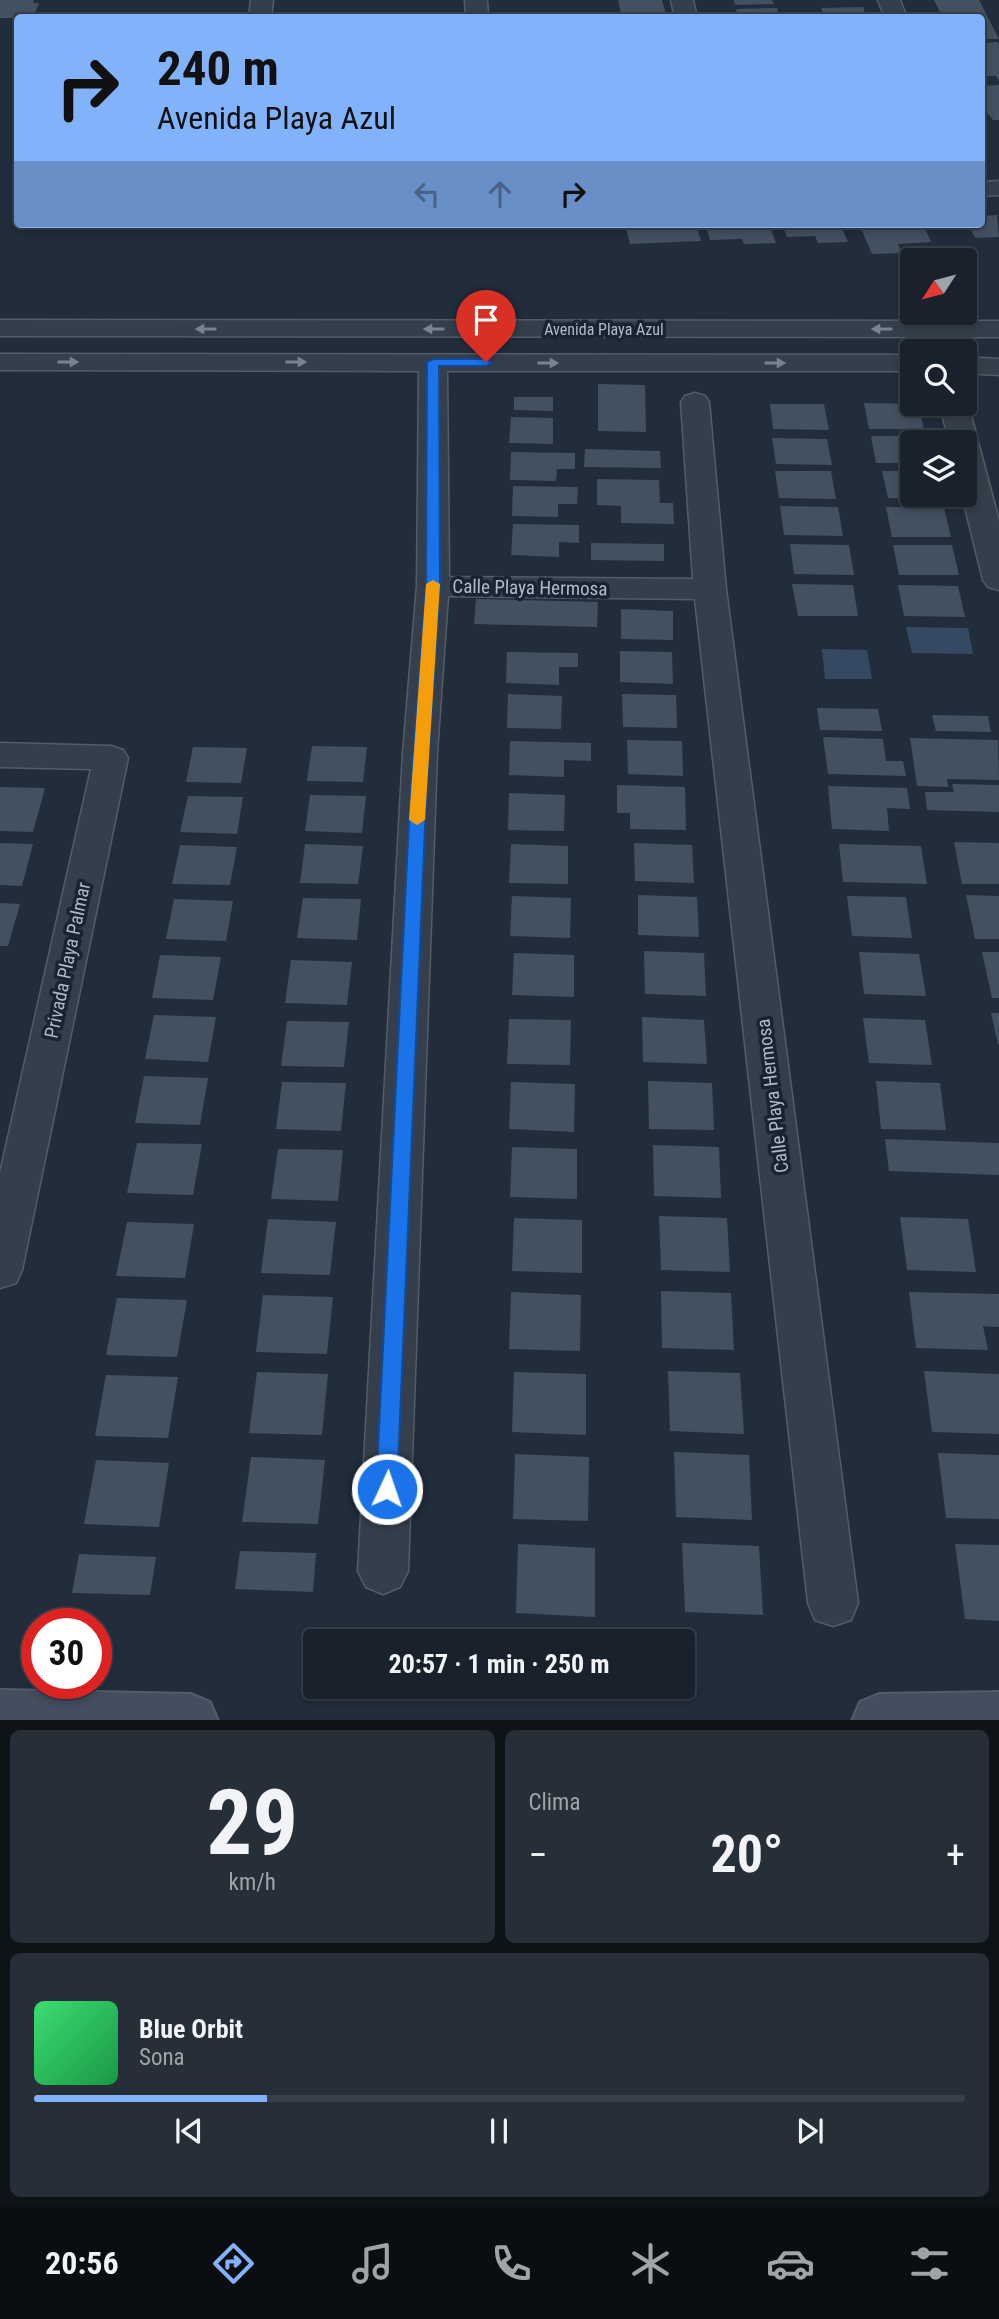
<!DOCTYPE html>
<html lang="es">
<meta charset="utf-8">
<style>
:root{--surface:#19222c;--page:#262f38;--text:#f1f3f6;--muted:#9fa4a9;--line:#373f48;--accent:#82b3fa}
body{margin:0;font-family:"Roboto Condensed",sans-serif;background:var(--page);color:var(--text);height:100vh;display:flex;flex-direction:column;font-size:26px;white-space:nowrap}
*{box-sizing:border-box;margin:0}
p{font-size:23px;color:var(--muted)}
.icon{flex:none;width:38px;height:38px;fill:none;stroke:currentColor;stroke-width:2;stroke-linecap:round;stroke-linejoin:round}
.map{position:relative;height:1720px;overflow:hidden}
.drawer{display:flex;flex-direction:column;gap:10px;padding:10px;background:#0e1318;flex:1}
.drawer>*{flex:none}
.hud{position:absolute;left:14px;top:14px;width:971px;height:214px;border-radius:7px;box-shadow:0 4px 10px #0003,0 0 0 2px var(--line);background:#82b3fa;color:#111;overflow:hidden}
.needle{width:46px;rotate:234deg}
.tools{position:absolute;left:900px;top:248px;display:grid;gap:14px}
.tools a{display:grid;place-items:center;width:77px;height:77px;border-radius:7px;background:var(--surface);box-shadow:0 4px 10px #0003,0 0 0 2px var(--line);font-size:35px}
.speed{position:absolute;left:21px;top:1608px;display:flex;gap:14px;font-size:35px;font-weight:700;text-align:center}
.speed>*{display:grid;place-content:center;width:91px;height:91px;border-radius:50%;background:var(--surface);box-shadow:0 4px 10px #0003,0 0 0 2px var(--line);line-height:1}
.speed .limit{border:10px solid #d22;background:#fff;color:#111}
.pin{position:absolute;display:grid;place-items:center;width:60px;height:60px;color:#fff;margin:-72px -30px;border-radius:50% 50% 50% 0;rotate:-45deg;box-shadow:0 0 7px #0007}
.pin .icon{rotate:45deg}
.me{position:absolute;width:77px;margin:-38px;rotate:3deg;stroke-linejoin:round;filter:drop-shadow(0 0 5px #0008)}
.turn{display:flex;align-items:center;gap:24px;height:147px;padding:0 28px;font-size:32px}
.turn .icon{width:91px;height:91px;stroke-width:2.5}
.turn b{display:block;font-size:49px;line-height:60px}
.lanes{display:flex;align-items:center;height:66px;padding:0 28px;background:#0003;justify-content:center;gap:35px;direction:ltr}
.lanes .off{opacity:.35}
.big{font-size:52px;font-weight:700;line-height:1.1}
.drawer .card{flex:1;display:flex;flex-direction:column;justify-content:center;gap:10px;min-width:0;padding:0 24px;border-radius:10px;background:var(--page)}
.drawer .dial{align-items:center;gap:0}
.dial b{font-size:91px;line-height:1}
.song{display:flex;align-items:center;gap:21px}
.cover{width:84px;height:84px;border-radius:10px;background:linear-gradient(135deg,hsl(140 70% 55%),hsl(140 70% 35%))}
.played{height:7px;border-radius:4px;background:linear-gradient(90deg,var(--accent) 25%,var(--line) 25%)}
.keys{display:flex;justify-content:space-around;direction:ltr}
.heat{display:flex;justify-content:space-between;align-items:center;font-size:38px;direction:ltr}
.drawer .tiles{flex:1;display:grid;gap:10px;grid-template-columns:1fr 1fr}
.card:last-child{grid-column:span 2}
.trip{position:absolute;left:303px;top:1629px;width:392px;height:70px;border-radius:7px;background:var(--surface);box-shadow:0 4px 10px #0003,0 0 0 2px var(--line);font-weight:700;line-height:70px;text-align:center}
.dock{display:flex;height:112px;justify-content:space-around;align-items:center;background:#0a0e12;color:var(--muted)}
.dock .icon{width:49px;height:49px}
.dock .on{color:var(--accent)}
.dock b{font-size:32px;color:var(--text)}
.map>svg:first-child{display:block}
.water{fill:#354963}
.building{fill:#425060}
.lines{fill:none;stroke-linecap:round;stroke-linejoin:round}
.street-casing{stroke:#535d69;stroke-width:3}
.secondary-casing{stroke:#535d69;stroke-width:4}
.street{fill:#353f4b;fill-rule:evenodd}
.secondary{fill:#434e5e;fill-rule:evenodd}
.oneway{fill:#79838f}
.route{fill:#1a73e8;stroke:#114b97;stroke-width:2}
.slow{fill:#f59e0b}
.labels{text-anchor:middle;stroke-width:7;stroke-linejoin:round;paint-order:stroke}
.far-street-label{font-size:16px;fill:#b0bac7;stroke:#1a2430}
.street-label{font-size:19px;fill:#b0bac7;stroke:#1a2430}
</style>
<div class="map">
<svg width="999" height="1721" viewBox="0 0 999 1721">
<rect width="100%" height="100%" fill="#212d3b"/>
<path class="water" d="M906,627L968,628L973,654L912,653Z
M822,649L867,650L872,679H825Z"/>
<path class="building" d="M0,0H34L33,3H39L35,13H15L13,18H0Z
M618,0H662L667,18H622Z
M734,0H772L774,4L735,5Z
M934,0H979L999,39H982V18H943Z
M863,7L867,18H825L821,8Z
M777,8L780,18H738L736,9Z
M998,42L999,45V81L996,76H982V43Z
M999,85V120H993L982,106V86Z
M997,215L999,237L975,238L968,224H982V216Z
M625,224H696L701,241L630,244Z
M705,224H769L776,243L744,244L742,239L710,240Z
M782,224H840L848,242L818,243L815,236L787,237Z
M859,224H923L931,242L898,244L902,253L872,254Z
M598,384L645,385L646,432L598,431Z
M514,397H553V411L514,410Z
M864,403L918,404L924,429H869Z
M770,404H824L829,430L773,429Z
M511,417L553,418V444L509,443Z
M871,436H927L928,443H912V463H876Z
M772,438L827,439L832,465L776,464Z
M585,449L660,451L661,468L584,467Z
M511,452L575,453V469H557L556,481L510,480Z
M775,471H831L836,499L779,498Z
M882,471H912V495H944L945,499L888,498Z
M597,479L659,480L660,503H673L674,524L621,523V506L597,505Z
M513,486L578,487L577,504H558V517L512,516Z
M780,506L838,507L843,536L784,535Z
M886,507L944,508L951,537H892Z
M513,524L579,525V543L559,542V557L511,555Z
M591,543L664,544V561L591,560Z
M790,544L849,545L854,575L794,574Z
M893,545H952L959,575H899Z
M792,584L853,585L858,616H798Z
M898,585L958,586L965,617L904,616Z
M476,599L598,602L597,627L474,624Z
M621,609L673,611V640L621,639Z
M620,651L672,652L673,684L620,682Z
M507,652L578,653V667H559V685L506,683Z
M508,694L562,696L561,729L507,728Z
M622,694L676,695L677,728L623,727Z
M817,708L878,709L882,731L820,730Z
M932,715L988,716L991,732L936,731Z
M823,737L883,739L886,761H903L906,776L828,774Z
M910,738L998,740L999,780L947,779L948,787L917,786Z
M627,740L682,741L683,776L628,774Z
M510,741L591,743V761L564,760V777L509,775Z
M312,746L367,747L363,782L307,781Z
M193,747L247,748L241,783L186,782Z
M952,784L999,785V812L927,810L925,792H954Z
M617,785L685,787L686,830L630,829V813H617Z
M828,786L907,788L910,809L887,808L889,831L832,829Z
M0,787L45,788L33,832L0,831Z
M509,793L565,795L564,831L508,830Z
M310,795L366,796L362,833L305,831Z
M188,796L243,797L237,834L180,832Z
M954,842L999,843V884H962Z
M0,843L33,844L22,886L0,885Z
M634,843L692,845L694,883L635,881Z
M305,844L363,846L358,884L300,883Z
M511,844L568,846V884L509,883Z
M839,844L921,846L927,884L843,882Z
M180,845L237,847L230,885L172,884Z
M638,895L697,897L699,937L638,935Z
M966,895L999,896V939H975Z
M512,896L571,898L570,938L510,936Z
M847,896L906,897L912,938L852,936Z
M303,898L361,899L357,940L297,938Z
M174,899L233,901L226,941L166,939Z
M0,903L20,904L8,946H0Z
M644,951L704,953L706,996L645,994Z
M859,952L919,954L926,996L864,994Z
M982,952H999V998H992Z
M514,953L574,955V997L512,995Z
M160,955L221,957L213,1000L152,998Z
M291,960L352,962L347,1005L285,1003Z
M991,1013H999V1044H998Z
M154,1015L216,1017L208,1062L145,1059Z
M642,1017L704,1020L707,1064L643,1062Z
M863,1018L925,1020L932,1065L869,1063Z
M509,1019L571,1020L570,1065L507,1064Z
M287,1021L349,1022L344,1067L281,1066Z
M144,1076L208,1078L200,1125L135,1123Z
M648,1081L712,1083L714,1130L649,1129Z
M876,1081L940,1083L946,1130L881,1129Z
M282,1082L346,1083L341,1131L276,1129Z
M511,1082L575,1084L574,1132L509,1129Z
M885,1139L999,1143V1175L889,1171Z
M137,1143L202,1144L193,1195L127,1193Z
M653,1145L719,1147L721,1198L654,1196Z
M512,1147L577,1149V1199L510,1197Z
M278,1149L343,1150L338,1201L271,1199Z
M659,1216L727,1218L730,1272L661,1270Z
M900,1217L968,1219L976,1272L907,1270Z
M514,1218L582,1220V1273L512,1271Z
M268,1219L336,1222L330,1275L261,1273Z
M127,1222L194,1224L185,1278L116,1276Z
M661,1291L731,1293L734,1350L662,1348Z
M511,1292L581,1295L580,1351L509,1349Z
M909,1292L999,1294V1327L983,1326L988,1350L916,1348Z
M263,1295L333,1297L327,1354L256,1352Z
M117,1298L187,1300L177,1357L106,1355Z
M668,1371L740,1373L744,1434L670,1431Z
M924,1371L999,1374V1434L932,1432Z
M257,1372L328,1374L322,1435L249,1433Z
M514,1372L586,1374V1435L512,1432Z
M106,1375L178,1377L168,1438L95,1436Z
M674,1452L749,1455L752,1520L676,1517Z
M938,1453L999,1455V1519L946,1518Z
M515,1454L589,1457L588,1521L513,1519Z
M251,1457L325,1460L318,1524L242,1522Z
M96,1460L169,1463L159,1527L84,1524Z
M682,1543L759,1546L763,1615L685,1612Z
M518,1544L595,1548V1617L516,1613Z
M955,1544L999,1545V1621L965,1619Z
M240,1551L316,1553L313,1592L235,1589Z
M79,1554L156,1557L150,1595L72,1593Z"/>
<g class="lines">
<g class="street-casing">
<path id="street" d="M251,0H273L271,18H249Z
M465,0H487L488,18H466Z
M671,0H693L697,18H675Z
M878,0H900L907,18H885Z
M999,181V195L982,196V182Z
M0,320L999,321V337L0,336Z
M0,354L912,355V371H447L449,577L693,579L681,402L685,396L695,393L705,396L709,402L726,589L858,1603L851,1620L833,1626L815,1620L808,1603L695,599L448,596L437,753L408,1571L400,1587L383,1594L366,1587L358,1571L403,753L417,586L419,371L0,370Z
M964,357L999,359V375L964,373Z
M964,398L968,404L999,521V590L988,587L983,580L962,495H964V443H949L940,404H964Z
M0,743L111,746L123,750L128,758L22,1270L16,1283L0,1288V1173L91,769L0,767Z"/>
</g>
<g class="secondary-casing">
<path id="secondary" d="M0,1690L191,1694L210,1702L218,1721H0Z
M999,1692V1721H852L860,1702L879,1694Z"/>
</g>
<use href="#street" class="street"/>
<use href="#secondary" class="secondary"/>
</g>
<defs><path id="oneway-solid" d="M-6-.8H1V-3.2L6.5 0L1 3.2V.8H-6Z" transform="scale(1.75)"/></defs>
<g class="oneway">
<use href="#oneway-solid" transform="translate(206 329) rotate(-180)"/>
<use href="#oneway-solid" transform="translate(434 329) rotate(-180)"/>
<use href="#oneway-solid" transform="translate(882 329) rotate(-180)"/>
<use href="#oneway-solid" transform="translate(68 362)"/>
<use href="#oneway-solid" transform="translate(296 362)"/>
<use href="#oneway-solid" transform="translate(548 363)"/>
<use href="#oneway-solid" transform="translate(775 363)"/>
</g>
<path class="route" d="M433,359H486L492,362L486,366H439L440,586L427,780L397,1489L394,1496L387,1499L379,1496L376,1489L411,780L426,586L427,362Z"/>
<path class="slow" d="M433,580L440,584L425,820L417,825L409,820L426,584Z"/>
<g class="labels">
<g class="far-street-label">
<text x="604" y="335">Avenida Playa Azul</text>
</g>
<g class="street-label">
<text transform="translate(530 587) rotate(1)" y="7">Calle Playa Hermosa</text>
<text transform="translate(67 960) rotate(-78)" y="7">Privada Playa Palmar</text>
<text transform="translate(772 1096) rotate(-97)" y="7">Calle Playa Hermosa</text>
</g>
</g>
</svg>
<div class="tools">
<a><svg class="needle" viewBox="-14 -14 28 28"><path d="M0-13l5 13h-10z" fill="#e53935"/><path d="M0 13l5-13h-10z" fill="#9fa4a9"/></svg></a>
<a><svg class="icon" aria-label="search" viewBox="0 0 24 24"><circle cx="10" cy="10" r="6"/><path d="M15 15l6 6"/></svg></a>
<a><svg class="icon" aria-label="layers" viewBox="0 0 24 24"><path d="M12 4l9 5-9 5-9-5zM3 14l9 5 9-5"/></svg></a>
</div>
<div class="speed"><div class="limit">30</div></div>
<div class="pin" style="left:486px;top:362px;background:#d93025"><svg class="icon" aria-label="arrive" viewBox="0 0 24 24"><path d="M6 21V4h12l-3 4 3 4H6"/></svg></div>
<svg class="me" style="left:387px;top:1489px" viewBox="-20 -20 40 40"><circle r="17" fill="#1a73e8" stroke="#fff" stroke-width="3"/><path d="M0-11L8 9 0 5-8 9z" fill="#fff"/></svg>
<div class="trip">20:57 · 1 min · 250 m</div>
<div class="hud">
<div class="turn"><svg class="icon" aria-label="right" viewBox="0 0 24 24"><path d="M7 20v-9h11M14 6l5 5-5 5"/></svg><div><b>240 m</b>Avenida Playa Azul</div></div>
<div class="lanes"><svg class="icon off" aria-label="left" viewBox="0 0 24 24"><path d="M17 20v-9H6M10 6l-5 5 5 5"/></svg><svg class="icon off" aria-label="ahead" viewBox="0 0 24 24"><path d="M12 20V5M6 11l6-6 6 6"/></svg><svg class="icon" aria-label="right" viewBox="0 0 24 24"><path d="M7 20v-9h11M14 6l5 5-5 5"/></svg></div>
</div>
</div>
<section class="drawer">
<div class="tiles">
<div class="card dial"><b>29</b><p>km/h</p></div>
<div class="card"><p>Clima</p>
<div class="heat"><a>−</a><b class="big">20°</b><a>+</a></div>
</div>
<div class="card">
<div class="song"><i class="cover"></i><div><b>Blue Orbit</b><p>Sona</p></div></div>
<div class="played"></div>
<div class="keys"><svg class="icon" aria-label="previous" viewBox="0 0 24 24"><path d="M18 5L8 12l10 7zM5 5v14"/></svg><svg class="icon" aria-label="pause" viewBox="0 0 24 24"><path d="M8 5v14M16 5v14"/></svg><svg class="icon" aria-label="next" viewBox="0 0 24 24"><path d="M6 5l10 7-10 7zM19 5v14"/></svg></div>
</div>
</div>
</section>
<nav class="dock">
<b>20:56</b>
<svg class="icon on" aria-label="directions" viewBox="0 0 24 24"><path d="M12 3l9 9-9 9-9-9zM9 14v-3h6M13 9l2 2-2 2"/></svg>
<svg class="icon" aria-label="music" viewBox="0 0 24 24"><path d="M9 18V5l10-2v13"/><circle cx="6" cy="18" r="3"/><circle cx="16" cy="16" r="3"/></svg>
<svg class="icon" aria-label="phone" viewBox="0 0 24 24"><path d="M5 4h4l2 5-3 2q2 4 5 5l2-3 5 2v4C11 20 4 13 5 4z"/></svg>
<svg class="icon" aria-label="climate" viewBox="0 0 24 24"><path d="M12 3v18M4 7l16 10M4 17L20 7"/></svg>
<svg class="icon" aria-label="car" viewBox="0 0 24 24"><path d="M5 17H2v-5l4-1 3-4h7l3 4 3 1v5h-3M9 17h6M6 11h13"/><circle cx="7" cy="17" r="2"/><circle cx="17" cy="17" r="2"/></svg>
<svg class="icon" aria-label="filters" viewBox="0 0 24 24"><path d="M4 7h16M4 17h16"/><circle cx="9" cy="7" r="2"/><circle cx="15" cy="17" r="2"/></svg>
</nav>
